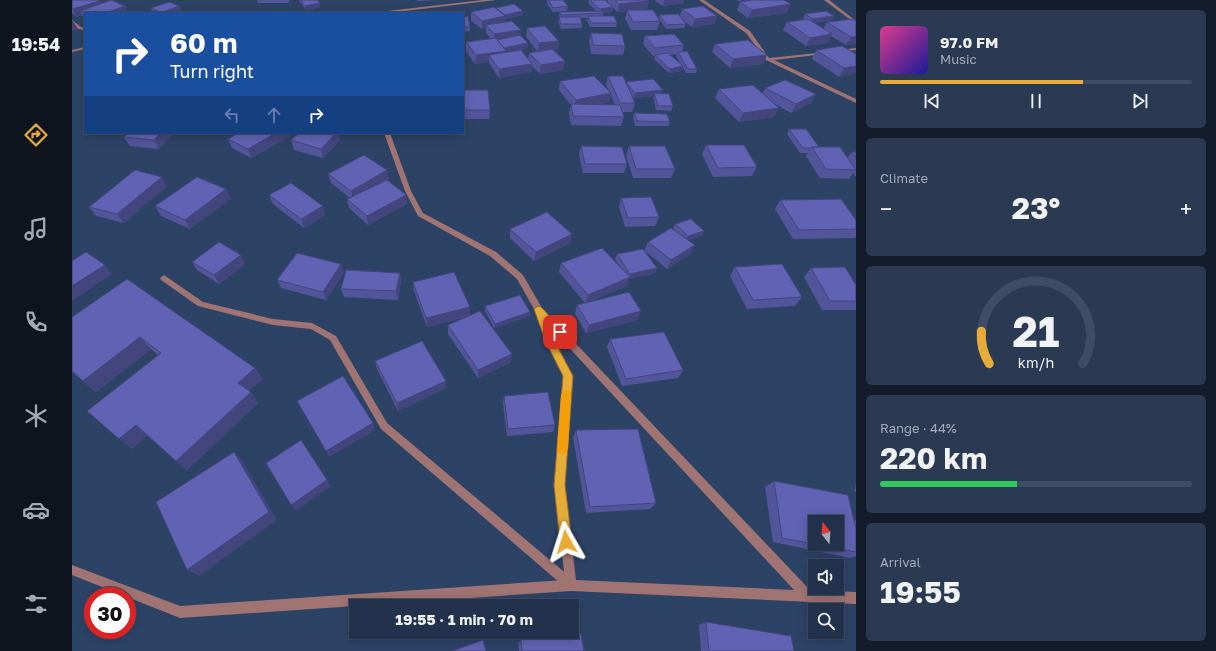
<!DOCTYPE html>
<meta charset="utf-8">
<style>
:root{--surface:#22324c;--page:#2a3a53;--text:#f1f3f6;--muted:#a2aab5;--line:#3f4d64;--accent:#e7ac37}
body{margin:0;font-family:"Golos Text",sans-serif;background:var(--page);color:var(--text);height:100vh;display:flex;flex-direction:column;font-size:15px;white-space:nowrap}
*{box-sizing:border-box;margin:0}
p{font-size:13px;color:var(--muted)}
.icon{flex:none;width:22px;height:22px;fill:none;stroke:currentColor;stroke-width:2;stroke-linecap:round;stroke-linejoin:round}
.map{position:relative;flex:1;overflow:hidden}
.side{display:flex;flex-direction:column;gap:10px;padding:10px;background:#131c2a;width:360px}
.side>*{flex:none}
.banner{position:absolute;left:12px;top:12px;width:380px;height:122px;border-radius:0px;box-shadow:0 2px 10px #0003,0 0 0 1px var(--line);background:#1a4fa0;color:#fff;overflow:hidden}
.needle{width:26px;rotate:343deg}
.fabs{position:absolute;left:736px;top:515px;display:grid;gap:8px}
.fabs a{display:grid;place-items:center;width:36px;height:36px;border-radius:0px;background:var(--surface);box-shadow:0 2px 10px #0003,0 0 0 1px var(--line);font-size:20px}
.speed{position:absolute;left:12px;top:587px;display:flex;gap:8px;font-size:20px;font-weight:700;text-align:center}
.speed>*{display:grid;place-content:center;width:52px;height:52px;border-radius:50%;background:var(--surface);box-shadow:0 2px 10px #0003,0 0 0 1px var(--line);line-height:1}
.speed .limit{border:6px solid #d22;background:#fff;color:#111}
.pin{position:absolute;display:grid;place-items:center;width:34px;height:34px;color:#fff;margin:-17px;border-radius:8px;box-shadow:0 2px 6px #0006}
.me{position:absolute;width:44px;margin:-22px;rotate:354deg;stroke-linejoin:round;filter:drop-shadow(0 0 3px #0008)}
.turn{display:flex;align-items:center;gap:14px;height:84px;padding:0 20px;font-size:18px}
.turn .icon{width:52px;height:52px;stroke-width:2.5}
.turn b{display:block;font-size:28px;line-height:34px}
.lanes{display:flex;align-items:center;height:38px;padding:0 20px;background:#0003;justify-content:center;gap:20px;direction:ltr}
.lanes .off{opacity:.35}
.big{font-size:30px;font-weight:700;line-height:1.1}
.side .card{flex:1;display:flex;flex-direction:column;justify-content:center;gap:6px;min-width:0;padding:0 14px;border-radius:6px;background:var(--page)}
.side .dial{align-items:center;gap:0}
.dial svg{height:104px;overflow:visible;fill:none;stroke:var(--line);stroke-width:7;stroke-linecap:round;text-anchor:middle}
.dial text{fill:var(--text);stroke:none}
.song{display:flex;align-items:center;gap:12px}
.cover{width:48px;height:48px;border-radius:6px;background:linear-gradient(135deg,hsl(330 70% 55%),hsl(240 70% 35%))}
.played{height:4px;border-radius:2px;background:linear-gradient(90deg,var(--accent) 65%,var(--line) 65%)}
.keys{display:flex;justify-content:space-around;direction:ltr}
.heat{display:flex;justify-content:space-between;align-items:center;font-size:22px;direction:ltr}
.charge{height:6px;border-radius:3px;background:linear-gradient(90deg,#34c759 44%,var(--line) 0)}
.trip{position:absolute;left:277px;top:599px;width:230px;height:40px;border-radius:0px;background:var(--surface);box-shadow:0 2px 10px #0003,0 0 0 1px var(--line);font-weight:700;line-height:40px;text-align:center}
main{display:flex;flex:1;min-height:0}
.tab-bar{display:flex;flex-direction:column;width:72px;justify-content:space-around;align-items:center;background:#0e141e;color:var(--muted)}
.tab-bar .icon{width:28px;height:28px}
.tab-bar .on{color:var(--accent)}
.tab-bar b{font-size:18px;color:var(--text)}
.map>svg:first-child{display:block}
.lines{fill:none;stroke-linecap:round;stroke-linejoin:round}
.service{fill:#a07473;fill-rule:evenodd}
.minor{fill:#a07473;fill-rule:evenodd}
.wall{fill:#53559a;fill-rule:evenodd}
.shaded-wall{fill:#43457d}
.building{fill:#6063b3;stroke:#43457d;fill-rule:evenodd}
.route{fill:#e7ac37;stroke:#967024}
.slow{fill:#f59e0b}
</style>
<main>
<nav class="tab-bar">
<b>19:54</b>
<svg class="icon on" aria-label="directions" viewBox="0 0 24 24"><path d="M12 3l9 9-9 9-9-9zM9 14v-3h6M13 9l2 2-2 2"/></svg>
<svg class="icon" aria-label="music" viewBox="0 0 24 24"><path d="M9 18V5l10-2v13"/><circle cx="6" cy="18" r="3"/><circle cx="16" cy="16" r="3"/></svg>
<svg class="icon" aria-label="phone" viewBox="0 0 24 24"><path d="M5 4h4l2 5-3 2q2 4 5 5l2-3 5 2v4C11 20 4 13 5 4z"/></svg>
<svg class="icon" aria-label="climate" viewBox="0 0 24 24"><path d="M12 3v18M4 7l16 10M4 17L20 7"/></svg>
<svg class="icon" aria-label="car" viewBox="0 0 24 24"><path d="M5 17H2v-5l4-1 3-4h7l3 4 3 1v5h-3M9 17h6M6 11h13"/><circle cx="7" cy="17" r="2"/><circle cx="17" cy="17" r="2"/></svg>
<svg class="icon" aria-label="filters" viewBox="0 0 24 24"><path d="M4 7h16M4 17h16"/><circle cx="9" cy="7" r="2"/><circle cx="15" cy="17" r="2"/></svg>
</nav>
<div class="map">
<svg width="784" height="651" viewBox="0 0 784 651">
<rect width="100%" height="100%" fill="#2d4366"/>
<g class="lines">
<path class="service" d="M92,275L131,302L201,319L240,323L264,336L315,423L503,581L505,585L503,589L499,591L495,589L309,429L258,340L239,329L201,325L126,306L89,280L88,278Z"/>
<path class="minor" d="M411,0H424L317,13H304L306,12Z
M627,0H632L678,31L697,58L755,52V53L753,54L702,60L784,99V103L694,60L674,33Z
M752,0H757L784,21V24Z
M0,20L9,27L13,28V30L6,29L0,23Z
M13,47V49L0,52V50Z
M784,48V50L766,52L764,51L766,50Z
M312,133H318L339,191L351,213L424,252L451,275L470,308L738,590L784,592V604L499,591L108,618L0,575V565L108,606L493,580L482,485L492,376L473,340L462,309L445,279L418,256L346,216L333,191ZM475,324L722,590L504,580L492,485L500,376L481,340Z"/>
</g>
<path class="wall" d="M0,0L53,6L56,13H13V20L10,15L5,17L0,13Z
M185,0H218L216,3H186Z
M227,0H245L248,7L234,10L228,2Z
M345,0H367L345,1Z
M475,0H491L496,6L495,11L481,12L475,4Z
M517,0H533L535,2L536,0H576L577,1L575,9L561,10L586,19L587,15L608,16L610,9L645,16L642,24L620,27L609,19L614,24L612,28L594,29L587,19L588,21L585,30H559L553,19L555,11L546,12L541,8L540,12L531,13V16L545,23L544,27H518L515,20L516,18H508L510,24V28L489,29L486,21L488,12L524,11L516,3Z
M582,0H612V3L591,6Z
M664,0H712L715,13L676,18L665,10L668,2Z
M107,6L109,11L102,13H81L79,8Z
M424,9L451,15L433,19V22L448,35L456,48L434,52L456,59L457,53L465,51L454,37L455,28L487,41L486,49L482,50L493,61L491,70L468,74L460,66L459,72L427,78L417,63V62L403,64L394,51V42L419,39L414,33V28L410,29L399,21V12Z
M733,14L762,16L760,20L742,23L751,29L755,22L784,21V44L774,45L759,36L756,43L734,46L711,30L715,22L733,20L731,19Z
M391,17L398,27V31L391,32Z
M519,33L553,46L551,55L519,54L517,42Z
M573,36L612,45L610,52L625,69L624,73H614L611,67L610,71L597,73L582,59L583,56H581L571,44ZM605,54L604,56L609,65L598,55Z
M643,44L695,55L691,64L658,68L640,52Z
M744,50L784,54L767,77L740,59Z
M536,76L554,83L590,93L601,106L599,111L584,110L581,97L582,96L562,98L560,96L563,103L560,112H550L552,117L549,126L499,125L497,113L499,105L487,90L488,81L537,91L534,85ZM539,95L543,105H522L537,102Z
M693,88L744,94L739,103L719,113L703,104L702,117L667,122L643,98L647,89L691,93Z
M391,90L418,110L417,119H391Z
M562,113L598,122L597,126H563L561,118Z
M717,129L747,147L775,158L780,152H784V177L781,173L777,179L748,178L734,156L736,153H728L715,134Z
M57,133H102L87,149L58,146L52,137Z
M167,133H217L218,136L179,158L160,148L156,139Z
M227,133H267L268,140L251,158L222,150L219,140Z
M634,145L685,167L680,176L641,177L630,154Z
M509,146L555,164L552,173H511L507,155Z
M557,146L603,169L599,178H561L554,155Z
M315,170L317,180H316L334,195L335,204L296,225L277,208L275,199L278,198L259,183L256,174Z
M95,186L52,223L24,216L17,207Z
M197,195L253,215L232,228L201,204Z
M159,198L118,229L89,216L83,206Z
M549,198L587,217L583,226L553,227L547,207Z
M708,200L784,220V237L783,238L721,239L703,209Z
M603,224L632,231L630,235L616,240L618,254L595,269L573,251L585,268L583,273L557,279L555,286L514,303L565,320L514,333L503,314L505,305L513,303L487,272L489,263L549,268L543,259L545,254L572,251L576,242L606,233L601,228Z
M438,229L498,243L462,261L438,238Z
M120,262L173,264L147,284L125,270Z
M269,264L272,273L254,300L209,288L205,280Z
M663,267L730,297L723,306L675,309L658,276Z
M739,268L784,285V310H750L732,277Z
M328,273L329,281L326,300L272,297L269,289Z
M341,282L398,316L439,362L406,378L376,334V325L397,316L355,327L342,291Z
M413,306L458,312V316L422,328L413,311Z
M0,317L183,368L190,379L177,391L186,403L115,470L75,435L60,449L86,355L79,349L24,392L0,372Z
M538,339L611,370L606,378L550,386L535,347Z
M303,361L374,381V388L326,411L305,369Z
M432,396L483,425L481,432L435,436L431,403Z
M504,430L584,503L578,509L514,513L501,437Z
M702,481L782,521L784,520V556L778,558L701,542L693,487Z
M784,485V492L782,491Z
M634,622L722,651H629L627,625Z
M449,640L512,651H447L446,643Z"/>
<path class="shaded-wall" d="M592,0H612V3L591,6Z
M668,0H680L667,2Z
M28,1L32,9L8,11L10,15L5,17L0,9Z
M577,1L575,9L546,12L547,4Z
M248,3V7L234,10L233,6Z
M719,4L715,13L676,18L680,10Z
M53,6L56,13H34Z
M107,6L109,11L102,13H89Z
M541,7L540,12L527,13L528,9Z
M451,11V15L433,19V24L414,25V28L410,29V21Z
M645,16L642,24L620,27L623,19Z
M762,16L760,20L739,23L741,19Z
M0,21H1L6,29L0,31Z
M449,30L448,38L422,42V34Z
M760,34L756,43L734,46L738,38Z
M784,36V44L774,45L779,37Z
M487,41L486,49L466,52L467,43Z
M456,43V48L417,55V62L403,64L404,55L432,48Z
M695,55L691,64L658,68L661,59Z
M493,61L491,70L468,74L469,65Z
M460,64L459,72L427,78V69Z
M611,66L610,71L597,73L598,69Z
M784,66V73L767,77L772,68Z
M591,90L590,95L582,93V96L562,98L563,93Z
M539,93L537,102L502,108L504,100Z
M744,94L739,103L719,113L724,104Z
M707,108L702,117L667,122L671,113Z
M89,133H102L87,149L82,140Z
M204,133H217L218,136L179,158L176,149Z
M264,133H267L268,140L251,158L249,149Z
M315,170L317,180L281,200L279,191Z
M90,177L95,186L52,223L45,214Z
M154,189L159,198L118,229L113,220Z
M334,195L335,204L296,225L295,216Z
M251,206L253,215L232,228L229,219Z
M632,231L630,235L613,241L616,236Z
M500,234L498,243L462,261L464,252Z
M623,245L618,254L595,269L599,260Z
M169,255L173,264L147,284L142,275Z
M269,264L272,273L254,300L251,292Z
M33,265L40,274L0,301V286Z
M585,268L583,273L557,279L555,286L513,303L516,295L557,278L558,274Z
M328,273L329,281L326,300L324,291Z
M398,307V316L355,327L354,318Z
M569,311L565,320L514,333L517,325Z
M458,312V316L422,328L423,324Z
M68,337L79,349L24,392L11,381Z
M440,354L439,362L406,378V370Z
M183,368L190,379L174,394L166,383Z
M374,381V388L326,411L325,403Z
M179,392L186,403L115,470L104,461Z
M301,423L303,430L257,457L254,451Z
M64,425L76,435L60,449L47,439Z
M162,452L170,461L205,520L127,576L115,570Z
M255,480L259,486L224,511L219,505Z"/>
<path class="building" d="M0,0H26L28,1L0,9Z
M39,0L53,6L34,13H13L8,11Z
M229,0H245L248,3L233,6Z
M476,0H491L496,6L481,8Z
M518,0H533L541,7L528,9Z
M543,0H576L577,1L547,4Z
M680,0H712L719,4L680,10L668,2Z
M97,2L107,6L89,13L79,8Z
M442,4L451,11L433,15L424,8Z
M631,6L645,16L623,19L610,9Z
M422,7L433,16L410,21L399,12Z
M555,10H581L588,21L561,22Z
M211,11L210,13H184V12Z
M530,11L532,13L489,15L488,12Z
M754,11L762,16L741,19L733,14Z
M606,14L614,24L595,25L587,15Z
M396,16L398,27H391V17Z
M516,16H542L545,23H519Z
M487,17H508L510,24H489Z
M736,19L760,34L738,38L715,22Z
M780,19L784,21V36L779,37L755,22Z
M440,21L449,30L422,34L414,25Z
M473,26L487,41L467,43L455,28Z
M519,33L550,34L553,46L521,45Z
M602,34L612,45L583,48L573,36Z
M448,35L456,43L432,48L425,40Z
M424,38L434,51L404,55L394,42Z
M676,40L695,55L661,59L643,44Z
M770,46L784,54V66L772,68L744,50Z
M480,49L493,61L469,65L457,53Z
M449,50L460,64L427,69L417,55Z
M615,51L625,69H616L606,52Z
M596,53L611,66L598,69L583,55Z
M522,76L539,93L504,100L488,81Z
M536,76H551L563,103H548Z
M581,79L591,90L563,93L554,82Z
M713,80L744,94L724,104L693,88Z
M681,85L707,108L671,113L647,89Z
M391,90H416L418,110H391Z
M582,93L597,94L601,106H586Z
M499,104L548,105L552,117L501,116Z
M562,113L595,114L598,122L565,121Z
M717,129H734L747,147H740L739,148H731Z
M57,133H89L82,140L52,137Z
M167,133H204L176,149L156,139Z
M227,133H264L249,149L219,140Z
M634,145H672L685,167L646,168Z
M509,146L550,147L555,164H513Z
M557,146H593L603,169H564Z
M740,147H768L784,170L754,169Z
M780,152H784V158Z
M292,155L315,170L279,191L256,174Z
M63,170L90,177L45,214L17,207Z
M125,177L154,189L113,220L83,206Z
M315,180L334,195L295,216L275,199Z
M219,183L251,206L229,219L197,195Z
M579,197L587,217L556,218L549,198Z
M769,199L784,220V229L727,230L708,200Z
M475,212L500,234L464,252L438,229Z
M619,219L632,231L616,236L603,224Z
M599,228L623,245L599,260L576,242Z
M147,242L169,255L142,275L120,262Z
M530,248L558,277L516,295L489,263Z
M571,249L585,268L558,274L545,254Z
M14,252L33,265L0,286V261Z
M225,253L269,264L251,292L205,280Z
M710,264L730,297L681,300L663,267Z
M773,267L784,285V301H758L739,268Z
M274,270L328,273L324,291L269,289Z
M382,272L398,307L354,318L341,282Z
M55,279L183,368L166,383L179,392L104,461L64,425L47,439L15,411L89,353L68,337L11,381L0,371V317Z
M557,292L569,311L517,325L505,305Z
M448,295L458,312L423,324L413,306Z
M408,311L440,354L406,370L376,325Z
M592,332L611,370L554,379L538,339Z
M350,341L374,381L325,403L303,361Z
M271,376L301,423L254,451L225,401Z
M476,392L483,425L436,429L432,396Z
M566,429L584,503L518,507L504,430Z
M229,440L255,480L219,505L194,463Z
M162,452L197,512L115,570L84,502Z
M702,481L776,495L784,529V552L710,538ZM743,522H765V544H743Z
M634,622L719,636L722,651H637Z
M509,634L512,651H450L449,640Z
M411,640L414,651H380Z"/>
<path class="route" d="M466,306L469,307L492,332L488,336L485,335L477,327L482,340L501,376L493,485L500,542L498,546L494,548L490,546L488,542L482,485L491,376L473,340L462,309Z"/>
<path class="slow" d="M494,390L498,391L499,395L496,449L494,452L490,454L486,452L485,449L489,395L491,391Z"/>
</svg>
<div class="fabs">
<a><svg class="needle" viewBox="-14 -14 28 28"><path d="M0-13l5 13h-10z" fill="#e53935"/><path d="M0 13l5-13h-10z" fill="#a2aab5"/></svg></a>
<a><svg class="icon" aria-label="sound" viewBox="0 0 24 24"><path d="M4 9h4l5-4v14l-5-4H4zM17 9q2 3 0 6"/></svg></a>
<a><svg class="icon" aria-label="search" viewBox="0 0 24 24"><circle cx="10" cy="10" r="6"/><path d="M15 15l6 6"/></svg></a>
</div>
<div class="speed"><div class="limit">30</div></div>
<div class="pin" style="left:488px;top:332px;background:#d93025"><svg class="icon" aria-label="arrive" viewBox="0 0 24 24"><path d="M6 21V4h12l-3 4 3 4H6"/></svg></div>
<svg class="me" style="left:494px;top:542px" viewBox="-20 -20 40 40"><path d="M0-17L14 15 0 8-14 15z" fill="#e7ac37" stroke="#fff" stroke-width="4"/></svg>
<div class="trip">19:55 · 1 min · 70 m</div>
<div class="banner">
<div class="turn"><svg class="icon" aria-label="right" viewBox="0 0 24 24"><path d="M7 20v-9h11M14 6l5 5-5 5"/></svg><div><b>60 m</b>Turn right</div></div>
<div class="lanes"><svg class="icon off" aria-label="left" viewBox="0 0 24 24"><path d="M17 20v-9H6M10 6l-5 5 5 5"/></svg><svg class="icon off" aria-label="ahead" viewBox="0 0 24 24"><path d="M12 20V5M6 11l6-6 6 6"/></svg><svg class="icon" aria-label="right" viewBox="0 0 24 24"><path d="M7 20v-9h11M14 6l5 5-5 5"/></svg></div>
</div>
</div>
<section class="side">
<div class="card">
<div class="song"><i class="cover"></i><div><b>97.0 FM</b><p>Music</p></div></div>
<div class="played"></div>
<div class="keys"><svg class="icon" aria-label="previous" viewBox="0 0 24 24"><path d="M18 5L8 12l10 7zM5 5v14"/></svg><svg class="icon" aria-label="pause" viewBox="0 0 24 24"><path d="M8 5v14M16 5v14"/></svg><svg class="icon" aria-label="next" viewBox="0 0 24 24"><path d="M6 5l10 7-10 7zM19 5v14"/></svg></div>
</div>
<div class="card"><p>Climate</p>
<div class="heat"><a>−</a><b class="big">23°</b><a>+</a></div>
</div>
<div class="card dial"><svg viewBox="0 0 100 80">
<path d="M14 69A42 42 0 1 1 86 69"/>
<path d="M14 69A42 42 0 0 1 8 44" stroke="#e7ac37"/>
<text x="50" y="56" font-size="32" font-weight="700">21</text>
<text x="50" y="72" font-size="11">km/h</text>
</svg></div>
<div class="card"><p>Range · 44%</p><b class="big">220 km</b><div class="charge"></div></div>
<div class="card"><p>Arrival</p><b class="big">19:55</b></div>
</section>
</main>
